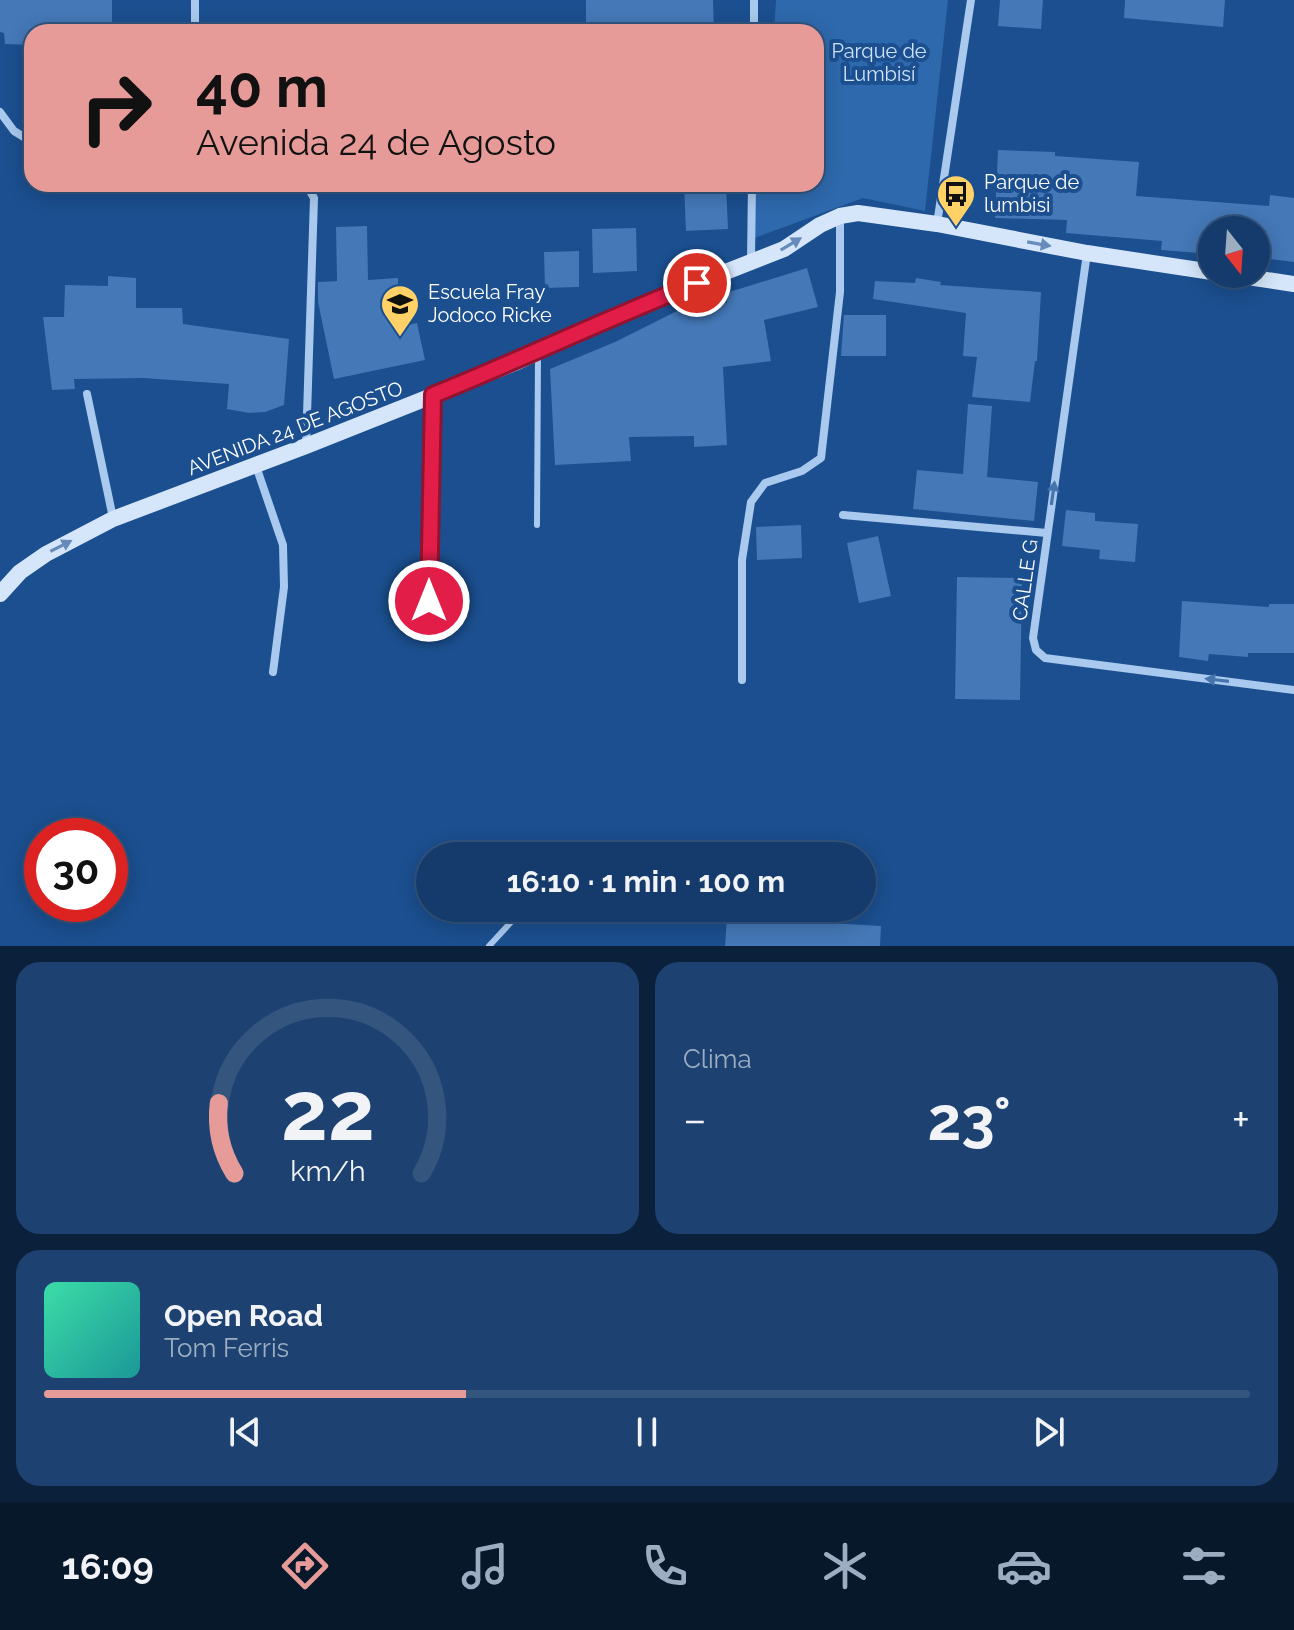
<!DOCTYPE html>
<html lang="es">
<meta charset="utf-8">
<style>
:root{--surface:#143b6b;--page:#1d4271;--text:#f1f3f6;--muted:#9dadc1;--line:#33557e;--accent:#e69b98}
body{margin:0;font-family:Raleway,sans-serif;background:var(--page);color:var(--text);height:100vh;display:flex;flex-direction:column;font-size:30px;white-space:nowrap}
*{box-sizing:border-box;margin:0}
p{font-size:26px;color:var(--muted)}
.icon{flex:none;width:44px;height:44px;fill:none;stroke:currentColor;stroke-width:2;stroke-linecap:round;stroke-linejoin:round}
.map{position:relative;height:946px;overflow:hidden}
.sheet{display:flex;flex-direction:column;gap:16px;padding:16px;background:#0b203b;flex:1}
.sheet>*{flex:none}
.guide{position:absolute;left:24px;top:24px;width:800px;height:168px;border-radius:24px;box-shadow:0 4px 20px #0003,0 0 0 2px var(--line);background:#e69b98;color:#111;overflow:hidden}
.needle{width:52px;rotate:163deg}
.fabs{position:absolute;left:1198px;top:216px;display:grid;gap:16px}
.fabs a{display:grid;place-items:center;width:72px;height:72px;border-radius:50%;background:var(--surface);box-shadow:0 4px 20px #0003,0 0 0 2px var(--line);font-size:40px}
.speed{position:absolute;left:24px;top:818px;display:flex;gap:16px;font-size:40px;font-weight:700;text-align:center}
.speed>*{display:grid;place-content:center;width:104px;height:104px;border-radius:50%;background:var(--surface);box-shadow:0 4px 20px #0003,0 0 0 2px var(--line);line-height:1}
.speed .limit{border:12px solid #d22;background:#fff;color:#111}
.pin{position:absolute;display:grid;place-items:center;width:68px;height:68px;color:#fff;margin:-34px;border:4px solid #fff;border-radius:50%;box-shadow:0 2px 8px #0007}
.me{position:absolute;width:88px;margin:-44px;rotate:0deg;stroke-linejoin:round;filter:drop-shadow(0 0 6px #0008)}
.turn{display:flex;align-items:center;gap:28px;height:168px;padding:0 40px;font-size:36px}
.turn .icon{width:104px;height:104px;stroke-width:2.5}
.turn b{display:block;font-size:56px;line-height:68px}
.big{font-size:60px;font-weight:700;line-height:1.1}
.sheet .tile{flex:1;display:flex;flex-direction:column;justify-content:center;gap:12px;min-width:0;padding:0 28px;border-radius:24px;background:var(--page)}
.sheet .dial{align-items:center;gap:0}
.dial svg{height:208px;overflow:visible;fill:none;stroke:var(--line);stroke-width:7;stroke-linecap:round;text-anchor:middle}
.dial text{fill:var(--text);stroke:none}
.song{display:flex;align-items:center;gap:24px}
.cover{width:96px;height:96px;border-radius:12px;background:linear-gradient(135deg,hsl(160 70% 55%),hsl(180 70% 35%))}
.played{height:8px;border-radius:4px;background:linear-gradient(90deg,var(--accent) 35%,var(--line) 35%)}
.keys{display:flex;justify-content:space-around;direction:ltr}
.heat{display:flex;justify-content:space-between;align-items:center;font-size:44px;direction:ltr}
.sheet .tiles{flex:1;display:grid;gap:16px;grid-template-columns:1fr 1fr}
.tile:last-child{grid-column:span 2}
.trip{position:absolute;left:416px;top:842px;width:460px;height:80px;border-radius:40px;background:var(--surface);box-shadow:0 4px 20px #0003,0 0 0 2px var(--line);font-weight:700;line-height:80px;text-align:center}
.dock{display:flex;height:128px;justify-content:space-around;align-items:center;background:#08182b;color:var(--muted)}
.dock .icon{width:56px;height:56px}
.dock .selected{color:var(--accent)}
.dock b{font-size:36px;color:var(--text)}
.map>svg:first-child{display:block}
.park{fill:#2e69ad}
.building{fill:#4478b7}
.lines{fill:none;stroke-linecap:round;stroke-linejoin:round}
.lane{stroke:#a9c9ee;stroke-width:6}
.street{stroke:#a9c9ee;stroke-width:8}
.secondary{stroke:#d6e6fa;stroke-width:16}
.oneway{fill:#668bba}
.oneway2{fill:#4674ac}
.route-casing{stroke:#92132f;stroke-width:20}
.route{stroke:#e11d48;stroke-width:14}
.labels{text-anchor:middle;stroke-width:8;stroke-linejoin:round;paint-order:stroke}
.park-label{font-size:20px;fill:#cfe3fa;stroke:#1b4f8f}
.poi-label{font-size:20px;fill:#fff;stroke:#1b4f8f;text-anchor:start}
.street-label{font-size:20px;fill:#fff;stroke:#1b4f8f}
</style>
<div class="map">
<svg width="1294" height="946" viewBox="0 0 1294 946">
<rect width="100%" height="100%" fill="#1b4f8f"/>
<path class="park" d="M776,0H948L925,211L863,198L752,239L751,184H816V32H774Z"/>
<path class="building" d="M0,0H112V32H31L30,45L5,44L4,33L0,32Z
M586,0H713L714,32H586Z
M1000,0H1043L1041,29L998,26Z
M1125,0H1225L1223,27L1124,18Z
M998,150L1055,152V156L1139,162L1136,196L1269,206L1270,195L1294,198V262L1262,258L1266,230H1212V254L1161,250L1162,241L1066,233L1067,220L995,218Z
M684,184H726L728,229L686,231Z
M367,226L368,280L398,278L399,327L417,323L425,360L334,379L318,302V282L337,281L336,227Z
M636,228L637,271L593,273L592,229Z
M579,251V287L545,288L544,252Z
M807,268L818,307L764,320L771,361L723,367L727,445L694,447V436L629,437L631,461L555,465L550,369L615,342L689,305L727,303L726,293Z
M108,276L136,278V308H182L183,324L289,339L284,405L265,412L249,413L227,409L229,384L143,378L74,379L75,389L52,390L43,317H64L65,285L108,286Z
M916,278L941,282L940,285L1041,292L1037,361H1035L1030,402L972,397L977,357L963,356L966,313L873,299L875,281L915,283Z
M844,315H886V356H841Z
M968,404L992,406L987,477L1038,482L1034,521L913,509L917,470L963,474Z
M1066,510L1095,513V521L1138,524L1135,562L1099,559L1100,550L1062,546Z
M801,525L802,558L757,560L756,527Z
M878,536L891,596L859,603L847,543Z
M957,577L1022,578L1020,700L955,699Z
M1182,601L1269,607V604H1294V653H1248V657L1209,654L1208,661L1179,657Z
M727,917L881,926L880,946H725Z"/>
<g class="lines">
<path class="lane" d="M537,525L538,355
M567,856L570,852
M489,946L524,908"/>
<path class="street" d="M195,32V0
M754,32V0
M0,112L14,131L32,142
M937,224L971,0
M1087,253L1033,638L1036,650L1045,658L1294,690
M751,261L752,184
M87,394L113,518
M306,446L314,198L306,184
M256,466L283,545L284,587L273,672
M843,515L1047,533
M429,629L433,396
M742,680V560L751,502L765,483L802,471L821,458L840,292V217"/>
<path class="secondary" d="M1227,274L1294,284
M0,594L20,572L46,554L113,519L306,446L517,362L616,315L784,249L820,225L840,216L858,213L937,224L1087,253L1212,272"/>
</g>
<defs><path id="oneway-solid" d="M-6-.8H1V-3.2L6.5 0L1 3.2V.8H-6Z" transform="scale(2)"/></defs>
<g class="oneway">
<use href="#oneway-solid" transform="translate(791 244) rotate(-31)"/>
<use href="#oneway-solid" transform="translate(1039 244) rotate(10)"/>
<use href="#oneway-solid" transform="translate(61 546) rotate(-27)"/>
</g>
<g class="oneway2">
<use href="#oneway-solid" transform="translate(1053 493) rotate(-82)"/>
<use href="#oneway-solid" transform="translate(1217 680) rotate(-173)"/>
</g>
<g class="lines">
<g class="route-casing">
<path id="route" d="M429,601L433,395C522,359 608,318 697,283"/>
</g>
<use href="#route" class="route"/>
</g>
<defs>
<g id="bus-pin" transform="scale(2)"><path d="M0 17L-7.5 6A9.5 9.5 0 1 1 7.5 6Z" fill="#ffd166" stroke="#1b4f8f"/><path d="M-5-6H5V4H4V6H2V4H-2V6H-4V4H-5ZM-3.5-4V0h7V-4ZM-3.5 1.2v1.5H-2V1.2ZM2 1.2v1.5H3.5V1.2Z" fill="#111"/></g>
<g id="school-pin" transform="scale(2)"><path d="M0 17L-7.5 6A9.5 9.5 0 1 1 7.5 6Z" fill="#ffd166" stroke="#1b4f8f"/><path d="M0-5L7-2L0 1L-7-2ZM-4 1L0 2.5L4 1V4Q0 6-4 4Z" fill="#111"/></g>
</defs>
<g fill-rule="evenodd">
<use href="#bus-pin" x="956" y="194"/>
<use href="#school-pin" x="400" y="304"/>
</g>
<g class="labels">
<g class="park-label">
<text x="879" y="58">Parque de<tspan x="879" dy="23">Lumbisí</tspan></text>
</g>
<g class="poi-label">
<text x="984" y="189">Parque de<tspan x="984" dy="23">lumbisi</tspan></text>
<text x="428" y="299">Escuela Fray<tspan x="428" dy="23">Jodoco Ricke</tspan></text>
</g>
<g class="street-label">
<text transform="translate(295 428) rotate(-21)" y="7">AVENIDA 24 DE AGOSTO</text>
<text transform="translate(1025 580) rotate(-82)" y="7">CALLE G</text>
</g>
</g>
</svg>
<div class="fabs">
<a><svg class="needle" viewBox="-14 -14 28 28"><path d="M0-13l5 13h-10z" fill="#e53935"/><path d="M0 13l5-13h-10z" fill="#9dadc1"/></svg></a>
</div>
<div class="speed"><div class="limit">30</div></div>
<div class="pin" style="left:697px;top:283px;background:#d93025"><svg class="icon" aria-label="arrive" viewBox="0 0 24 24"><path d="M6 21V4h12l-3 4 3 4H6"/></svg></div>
<svg class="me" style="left:429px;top:601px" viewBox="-20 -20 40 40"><circle r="17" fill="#e11d48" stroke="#fff" stroke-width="3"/><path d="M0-11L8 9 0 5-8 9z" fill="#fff"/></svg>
<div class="trip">16:10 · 1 min · 100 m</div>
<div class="guide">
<div class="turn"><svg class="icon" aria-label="right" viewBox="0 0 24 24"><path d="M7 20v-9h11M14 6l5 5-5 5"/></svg><div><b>40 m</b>Avenida 24 de Agosto</div></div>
</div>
</div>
<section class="sheet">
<div class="tiles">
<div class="tile dial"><svg viewBox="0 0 100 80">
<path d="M14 69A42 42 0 1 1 86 69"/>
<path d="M14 69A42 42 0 0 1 8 42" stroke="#e69b98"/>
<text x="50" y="56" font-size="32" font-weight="700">22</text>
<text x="50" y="72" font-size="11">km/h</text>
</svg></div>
<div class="tile"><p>Clima</p>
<div class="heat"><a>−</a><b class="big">23°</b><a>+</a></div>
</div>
<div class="tile">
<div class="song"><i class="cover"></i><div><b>Open Road</b><p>Tom Ferris</p></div></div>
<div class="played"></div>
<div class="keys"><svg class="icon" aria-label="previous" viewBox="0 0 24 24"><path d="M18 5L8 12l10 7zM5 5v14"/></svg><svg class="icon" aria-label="pause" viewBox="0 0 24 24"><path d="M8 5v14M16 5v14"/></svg><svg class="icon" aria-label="next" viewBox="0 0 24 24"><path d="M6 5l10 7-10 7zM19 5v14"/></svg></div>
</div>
</div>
</section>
<nav class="dock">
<b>16:09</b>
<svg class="icon selected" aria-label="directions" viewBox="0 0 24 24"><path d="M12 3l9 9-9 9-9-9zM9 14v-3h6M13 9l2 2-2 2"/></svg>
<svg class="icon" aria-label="music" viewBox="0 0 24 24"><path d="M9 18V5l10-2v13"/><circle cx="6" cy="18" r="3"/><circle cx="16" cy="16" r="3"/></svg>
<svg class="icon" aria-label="phone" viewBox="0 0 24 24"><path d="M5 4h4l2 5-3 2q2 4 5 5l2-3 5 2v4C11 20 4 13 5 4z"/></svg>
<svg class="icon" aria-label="climate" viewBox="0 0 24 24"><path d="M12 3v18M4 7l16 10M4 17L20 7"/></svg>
<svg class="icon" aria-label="car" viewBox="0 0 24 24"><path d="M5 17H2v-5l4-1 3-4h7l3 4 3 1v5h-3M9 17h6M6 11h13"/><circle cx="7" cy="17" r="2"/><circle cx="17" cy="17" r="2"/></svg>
<svg class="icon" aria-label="filters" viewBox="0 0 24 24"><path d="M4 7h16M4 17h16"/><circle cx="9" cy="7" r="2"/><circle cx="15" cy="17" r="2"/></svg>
</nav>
